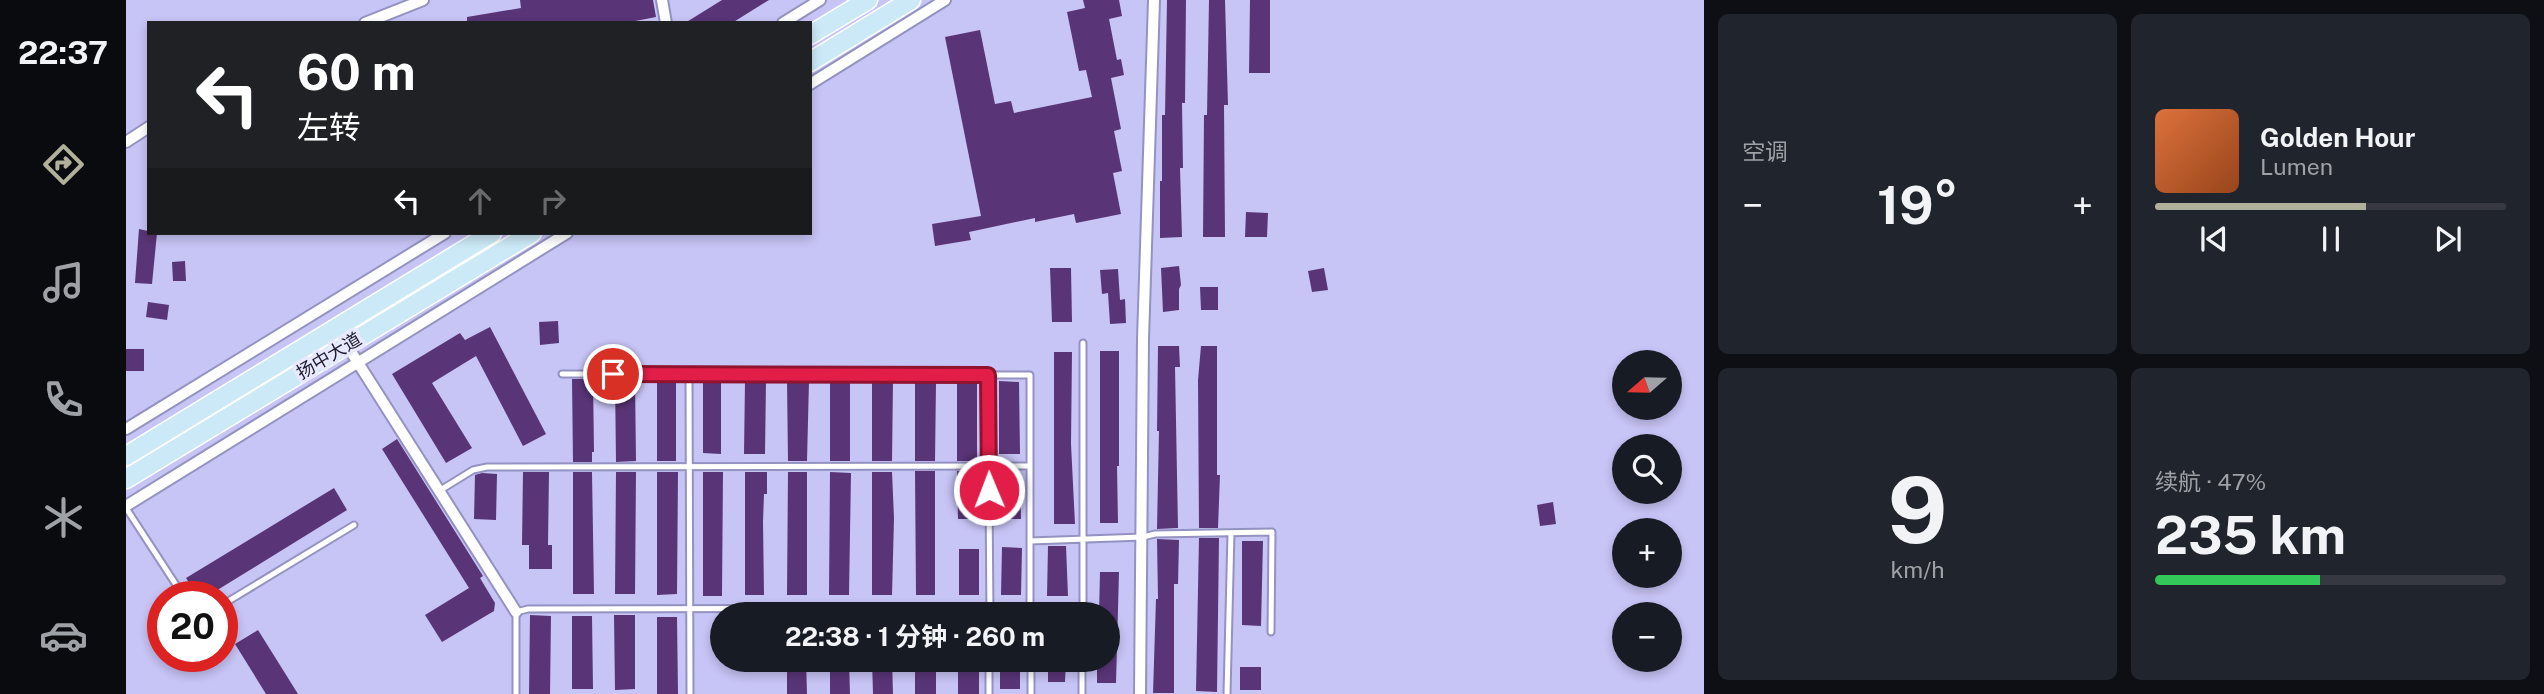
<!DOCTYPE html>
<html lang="zh">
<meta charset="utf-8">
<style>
:root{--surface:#171b24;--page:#20242c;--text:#f1f3f6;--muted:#9ea1a6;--line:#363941;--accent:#b0b09b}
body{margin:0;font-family:"Public Sans","Noto Sans SC",sans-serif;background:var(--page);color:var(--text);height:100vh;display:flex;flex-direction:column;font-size:26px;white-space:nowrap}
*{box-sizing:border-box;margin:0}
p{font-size:23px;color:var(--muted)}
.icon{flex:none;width:38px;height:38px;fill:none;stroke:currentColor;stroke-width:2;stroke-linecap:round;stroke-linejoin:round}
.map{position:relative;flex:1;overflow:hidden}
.sheet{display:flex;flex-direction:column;gap:14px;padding:14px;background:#0d0f14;width:840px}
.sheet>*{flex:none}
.banner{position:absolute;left:21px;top:21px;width:665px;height:214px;border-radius:0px;box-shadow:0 4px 10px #0003;background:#202124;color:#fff;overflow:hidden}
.needle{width:46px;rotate:250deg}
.buttons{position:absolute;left:1486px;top:350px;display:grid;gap:14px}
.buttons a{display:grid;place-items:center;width:70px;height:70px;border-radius:50%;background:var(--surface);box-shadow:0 4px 10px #0003;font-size:35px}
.speed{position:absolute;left:21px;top:581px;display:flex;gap:14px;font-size:35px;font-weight:700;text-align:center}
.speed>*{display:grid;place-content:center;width:91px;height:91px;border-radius:50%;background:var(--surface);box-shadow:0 4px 10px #0003;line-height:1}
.speed .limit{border:10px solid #d22;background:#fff;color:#111}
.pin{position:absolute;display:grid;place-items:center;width:60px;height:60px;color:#fff;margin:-30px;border:4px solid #fff;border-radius:50%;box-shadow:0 2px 7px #0007}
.me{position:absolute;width:77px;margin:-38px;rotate:359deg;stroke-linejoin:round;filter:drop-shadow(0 0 5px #0008)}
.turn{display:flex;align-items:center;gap:24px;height:147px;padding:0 35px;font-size:32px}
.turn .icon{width:91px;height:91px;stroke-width:2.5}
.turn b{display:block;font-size:49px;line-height:60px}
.lanes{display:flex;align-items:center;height:66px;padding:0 35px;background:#0003;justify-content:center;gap:35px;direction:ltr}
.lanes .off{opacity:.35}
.big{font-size:52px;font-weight:700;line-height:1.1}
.sheet .card{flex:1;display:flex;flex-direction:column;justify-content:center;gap:10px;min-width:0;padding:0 24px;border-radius:10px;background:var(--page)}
.sheet .dial{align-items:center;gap:0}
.dial b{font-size:91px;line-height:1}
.song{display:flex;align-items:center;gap:21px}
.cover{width:84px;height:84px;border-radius:10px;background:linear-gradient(135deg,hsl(20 70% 55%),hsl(20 70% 35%))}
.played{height:7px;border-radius:4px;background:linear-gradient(90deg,var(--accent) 60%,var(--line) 60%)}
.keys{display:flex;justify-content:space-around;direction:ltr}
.heat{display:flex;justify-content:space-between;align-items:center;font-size:38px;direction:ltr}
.charge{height:10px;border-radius:5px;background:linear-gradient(90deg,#34c759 47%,var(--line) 0)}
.sheet .tiles{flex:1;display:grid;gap:14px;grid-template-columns:repeat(2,1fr)}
.trip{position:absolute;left:584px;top:602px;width:410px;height:70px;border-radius:35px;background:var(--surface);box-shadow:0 4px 10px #0003;font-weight:700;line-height:70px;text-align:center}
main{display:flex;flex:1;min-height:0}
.menu{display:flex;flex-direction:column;width:126px;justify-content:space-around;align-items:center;background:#090b0e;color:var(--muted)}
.menu .icon{width:49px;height:49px}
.menu .on{color:var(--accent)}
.menu b{font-size:32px;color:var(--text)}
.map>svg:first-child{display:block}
.building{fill:#593577}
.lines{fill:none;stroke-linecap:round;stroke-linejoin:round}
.lane-casing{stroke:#9492c1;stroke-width:9}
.street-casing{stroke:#9492c1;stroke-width:14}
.primary-casing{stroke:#fff;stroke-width:21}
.lane{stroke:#fff;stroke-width:5}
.street{stroke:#fff;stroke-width:10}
.primary{stroke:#cbe9f6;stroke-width:18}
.route-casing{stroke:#92132f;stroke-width:18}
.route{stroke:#e11d48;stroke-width:12}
.labels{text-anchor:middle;stroke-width:7;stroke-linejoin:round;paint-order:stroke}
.street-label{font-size:18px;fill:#1d1c2e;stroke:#e9e9fe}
</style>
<main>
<nav class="menu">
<b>22:37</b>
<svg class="icon on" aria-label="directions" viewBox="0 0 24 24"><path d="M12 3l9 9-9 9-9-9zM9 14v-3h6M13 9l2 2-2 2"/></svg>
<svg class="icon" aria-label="music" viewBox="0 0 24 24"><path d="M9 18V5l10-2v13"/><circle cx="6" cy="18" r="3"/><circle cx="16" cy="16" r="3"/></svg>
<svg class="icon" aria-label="phone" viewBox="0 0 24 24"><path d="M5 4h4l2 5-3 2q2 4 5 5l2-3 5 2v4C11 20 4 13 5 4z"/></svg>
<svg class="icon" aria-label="climate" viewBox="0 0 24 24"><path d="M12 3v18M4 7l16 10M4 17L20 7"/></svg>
<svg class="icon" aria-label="car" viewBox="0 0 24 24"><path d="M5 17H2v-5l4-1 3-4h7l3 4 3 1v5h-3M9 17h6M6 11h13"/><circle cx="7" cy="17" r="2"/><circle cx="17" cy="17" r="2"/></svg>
</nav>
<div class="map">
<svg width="1578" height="694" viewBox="0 0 1578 694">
<rect width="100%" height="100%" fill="#c7c4f6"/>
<path class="building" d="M394,0H527L530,17L499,23H341V17L395,8Z
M596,0H643L606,23H559Z
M957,0H993L996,16L983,19L991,60L995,59L998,75L985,78L995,129L988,131L996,171L987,173L995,214L950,223L948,214L909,222V218L843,232L845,240L809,246L806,224L855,216L819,37L854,30L869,104L885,101L888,113L966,97L960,70L953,71L941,12L959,8Z
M1041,0H1060L1059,103H1056L1057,168H1054L1056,237L1034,238V181H1036V115H1039Z
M1083,0H1099L1102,105H1098L1099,237H1077L1078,115H1081Z
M1124,0H1144V73H1123Z
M1120,212L1142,213L1141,237H1119Z
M13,229L31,233L26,284L9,283Z
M59,261L60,281H47L46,262Z
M1053,266L1055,285L1053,289V310L1037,312L1035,268Z
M924,268H945L946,322H926Z
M1198,268L1202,290L1186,292L1182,271Z
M992,269L994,300L999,299L1000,323L984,324L982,293L976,294L974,270Z
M1074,287H1092V310H1075Z
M22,302L43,305L41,320L20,317Z
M432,321L433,343L414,345L413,322Z
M364,327L420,434L397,446L350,356L306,383L346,448L320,463L266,374L334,333L339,340Z
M1032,346H1053L1054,367H1049L1052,528L1031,529L1033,431H1031Z
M1075,346H1091V475H1094L1092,528H1073L1072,380Z
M0,349H18V371H0Z
M974,351H993V466H991L992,523H974Z
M928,352H946L945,444L949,524H928Z
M446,379H467L468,452H466V462H447Z
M489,379H509L510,461L490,462Z
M831,380L851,381V461H831Z
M531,381H550V461H531Z
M577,381L595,382V454L577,453Z
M619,381H640L639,454H618Z
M661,381H683L681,461H662Z
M704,381H724V461H704Z
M746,381H767L766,461H746Z
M789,381L810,382L809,461H789Z
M873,381L893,382L894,454H873Z
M271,439L357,576L354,578L369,603L368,611L316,642L299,615L343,588L256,449Z
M789,471H809V595H790Z
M831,471H851L852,519H832Z
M397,472H423L422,545H426V569H403V545H396Z
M447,472H466L468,594H447Z
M490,472H510L509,594H489Z
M531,472H552L551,594L531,595Z
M577,472H597L596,596H577Z
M619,472H641V494H638L637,522L638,595H619Z
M662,472H681V595H661Z
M704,472L725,473L723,595H703Z
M746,472H766L768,518L766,595H746Z
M356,473L371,474L370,520L348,519L349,475Z
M874,473H894L895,519H875Z
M208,488L221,510L80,597H72L60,578Z
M1427,502L1430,524L1414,526L1411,505Z
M1073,538H1093L1091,692L1070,691Z
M1031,539L1053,540L1052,584H1048V693H1027L1030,599H1032Z
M1116,541H1137L1135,626L1116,625Z
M922,546H940L942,596H921Z
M876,547L896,548L895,595H875Z
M833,549H853V595H833Z
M974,572H993L990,683H971V661L982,662V614H973Z
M404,615L425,616L424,694H403Z
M488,615H509V689L489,690Z
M446,616H466L467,689H446Z
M531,617H551L552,694H531Z
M132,630L172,694H140L109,644Z
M661,660H680L681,694H661Z
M704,660H723L724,694H704Z
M746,660H766L767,694H747Z
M789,660H810V694H789Z
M832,660H853V694H832Z
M874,660H894V689H874Z
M922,660H940L939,682H922Z
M1114,667H1135V690H1114Z"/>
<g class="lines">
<g class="lane-casing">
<path id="lane" d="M436,374L904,375V614
M563,375L564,694
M862,375L864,614
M313,491L347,470L361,467L904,466
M0,508L58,597
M904,541L1017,537L1029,534L1146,532L1145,632
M96,605L228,525
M957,614V343
M905,660V694
M390,694V612L402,609L904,608
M863,694V660
M956,694V660
M1101,694L1105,533"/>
</g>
<g class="street-casing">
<path id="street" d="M536,0L540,23
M239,23L297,0
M657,23L694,0
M684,84L819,0
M0,142L23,127
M210,328L390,612
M0,429L319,233
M0,506L441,233
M1014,694L1017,339L1028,0"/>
</g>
<g class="primary-casing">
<path id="primary" d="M684,35L742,0
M684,62L785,0
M0,456L366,233
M0,479L406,233"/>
</g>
<use href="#lane" class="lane"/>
<use href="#street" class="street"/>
<use href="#primary" class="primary"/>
</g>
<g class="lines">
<g class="route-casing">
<path id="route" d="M487,374L862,375L863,490"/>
</g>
<use href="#route" class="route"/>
</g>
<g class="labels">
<g class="street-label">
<text transform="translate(203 356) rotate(-31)" y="6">扬中大道</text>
</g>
</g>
</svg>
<div class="buttons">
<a><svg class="needle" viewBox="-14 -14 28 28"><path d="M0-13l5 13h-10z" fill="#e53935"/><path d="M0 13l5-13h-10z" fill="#9ea1a6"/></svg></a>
<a><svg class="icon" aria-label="search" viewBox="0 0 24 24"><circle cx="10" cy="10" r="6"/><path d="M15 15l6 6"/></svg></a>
<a>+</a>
<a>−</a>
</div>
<div class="speed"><div class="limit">20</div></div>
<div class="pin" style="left:487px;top:374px;background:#d93025"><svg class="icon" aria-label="arrive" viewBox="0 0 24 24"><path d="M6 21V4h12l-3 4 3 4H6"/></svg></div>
<svg class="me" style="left:863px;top:490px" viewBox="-20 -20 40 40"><circle r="17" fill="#e11d48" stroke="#fff" stroke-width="3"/><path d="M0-11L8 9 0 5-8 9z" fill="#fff"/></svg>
<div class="trip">22:38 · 1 分钟 · 260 m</div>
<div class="banner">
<div class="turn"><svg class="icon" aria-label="left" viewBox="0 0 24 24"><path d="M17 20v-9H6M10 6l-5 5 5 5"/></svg><div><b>60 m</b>左转</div></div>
<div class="lanes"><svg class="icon" aria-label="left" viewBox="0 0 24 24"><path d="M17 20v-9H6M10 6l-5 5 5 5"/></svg><svg class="icon off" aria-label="ahead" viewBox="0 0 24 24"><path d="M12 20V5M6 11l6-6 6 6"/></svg><svg class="icon off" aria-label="right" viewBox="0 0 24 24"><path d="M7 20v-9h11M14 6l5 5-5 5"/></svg></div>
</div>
</div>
<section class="sheet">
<div class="tiles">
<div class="card"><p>空调</p>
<div class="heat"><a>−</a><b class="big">19°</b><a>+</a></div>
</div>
<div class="card">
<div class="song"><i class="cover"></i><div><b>Golden Hour</b><p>Lumen</p></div></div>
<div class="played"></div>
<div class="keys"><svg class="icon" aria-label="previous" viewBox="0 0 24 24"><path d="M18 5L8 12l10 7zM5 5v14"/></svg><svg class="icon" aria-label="pause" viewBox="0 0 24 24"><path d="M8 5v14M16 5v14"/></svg><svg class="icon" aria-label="next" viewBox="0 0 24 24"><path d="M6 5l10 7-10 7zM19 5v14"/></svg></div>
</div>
<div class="card dial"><b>9</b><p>km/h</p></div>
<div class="card"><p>续航 · 47%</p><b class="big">235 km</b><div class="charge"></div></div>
</div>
</section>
</main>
